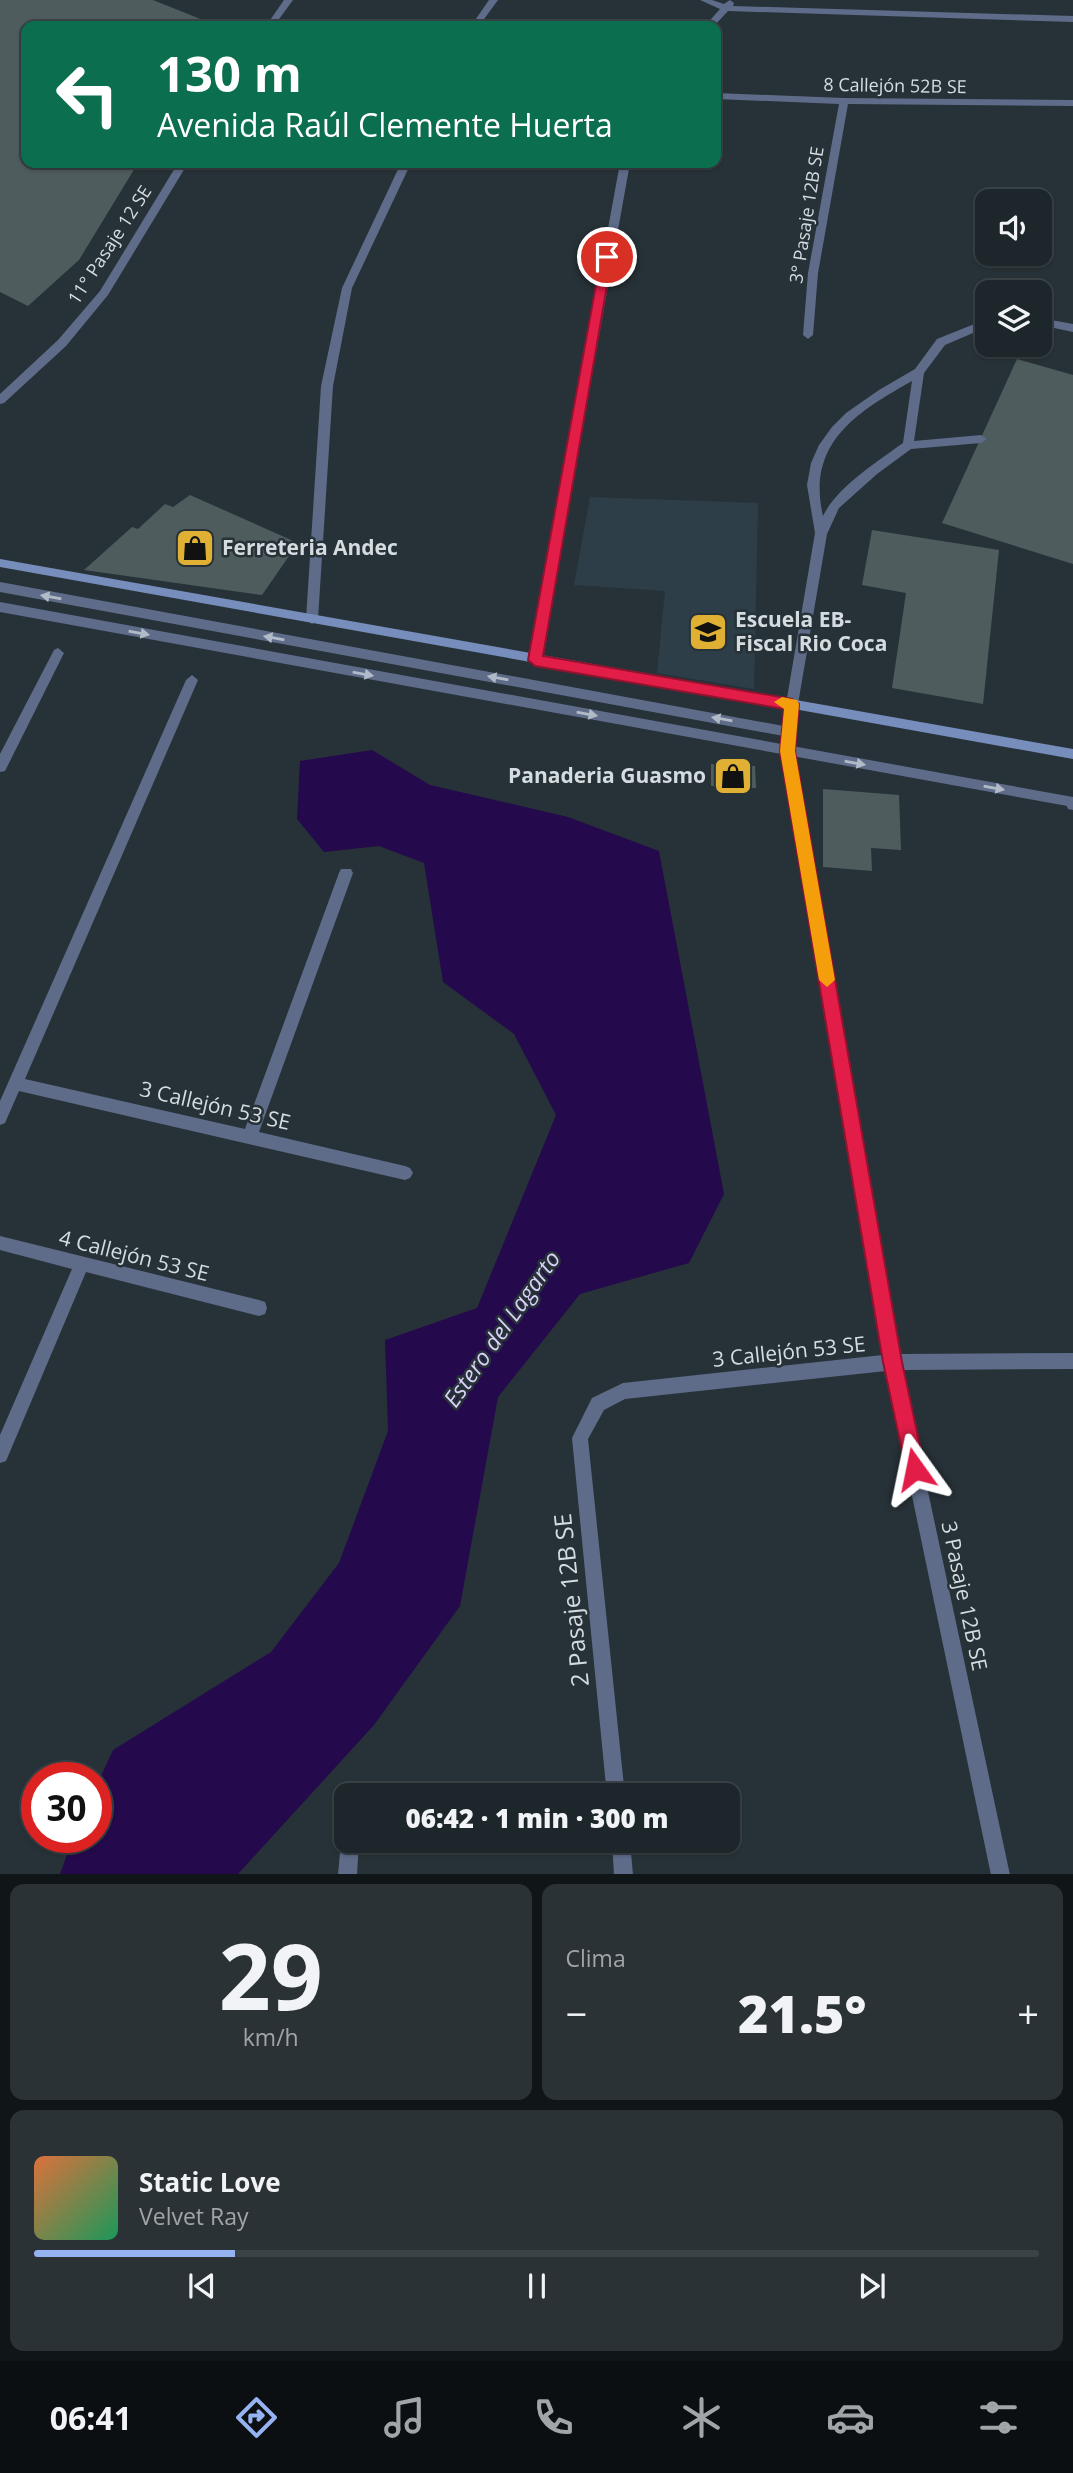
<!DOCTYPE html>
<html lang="es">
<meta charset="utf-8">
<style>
:root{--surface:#1d262a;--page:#2a3236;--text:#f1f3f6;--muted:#a0a5a8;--line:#3b4347;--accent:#95b2f1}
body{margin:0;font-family:"Open Sans",sans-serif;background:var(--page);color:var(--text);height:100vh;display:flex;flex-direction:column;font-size:26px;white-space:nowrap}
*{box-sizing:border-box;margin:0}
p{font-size:23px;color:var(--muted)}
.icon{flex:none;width:38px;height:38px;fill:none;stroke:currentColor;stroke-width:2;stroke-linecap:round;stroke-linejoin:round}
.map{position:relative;height:1874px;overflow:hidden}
.side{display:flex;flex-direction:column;gap:10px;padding:10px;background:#101517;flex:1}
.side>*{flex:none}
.top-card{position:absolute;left:21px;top:21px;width:700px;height:147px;border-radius:14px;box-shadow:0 2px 5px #0004,0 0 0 2px var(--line);background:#0b6e4f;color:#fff;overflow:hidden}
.controls{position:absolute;left:975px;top:189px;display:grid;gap:14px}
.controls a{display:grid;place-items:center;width:77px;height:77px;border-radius:14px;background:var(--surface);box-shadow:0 2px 5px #0004,0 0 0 2px var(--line);font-size:35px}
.speed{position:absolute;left:21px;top:1762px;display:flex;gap:14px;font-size:35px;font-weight:700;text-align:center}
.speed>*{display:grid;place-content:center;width:91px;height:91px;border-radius:50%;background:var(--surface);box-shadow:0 2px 5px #0004,0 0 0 2px var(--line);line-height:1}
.speed .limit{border:10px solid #d22;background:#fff;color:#111}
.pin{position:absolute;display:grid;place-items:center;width:60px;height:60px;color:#fff;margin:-30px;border:4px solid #fff;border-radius:50%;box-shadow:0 2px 7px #0007}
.me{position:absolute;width:77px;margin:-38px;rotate:348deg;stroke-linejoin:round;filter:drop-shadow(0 0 5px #0008)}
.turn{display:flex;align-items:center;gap:24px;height:147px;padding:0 21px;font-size:32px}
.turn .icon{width:91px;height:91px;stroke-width:2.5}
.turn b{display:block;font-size:49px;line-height:60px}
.big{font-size:52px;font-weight:800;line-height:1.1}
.side .card{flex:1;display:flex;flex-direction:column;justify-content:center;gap:10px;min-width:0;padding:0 24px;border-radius:14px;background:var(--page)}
.side .dial{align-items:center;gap:0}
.dial b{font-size:91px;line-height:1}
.song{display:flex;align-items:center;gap:21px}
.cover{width:84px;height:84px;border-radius:10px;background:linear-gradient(135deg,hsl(20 70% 55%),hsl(150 70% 35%))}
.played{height:7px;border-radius:4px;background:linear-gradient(90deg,var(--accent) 20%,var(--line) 20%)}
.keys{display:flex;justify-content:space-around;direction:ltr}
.heat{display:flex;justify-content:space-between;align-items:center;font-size:38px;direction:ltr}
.side .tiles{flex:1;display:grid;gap:10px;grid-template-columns:1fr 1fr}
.card:last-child{grid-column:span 2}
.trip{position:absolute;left:334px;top:1783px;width:406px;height:70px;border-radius:14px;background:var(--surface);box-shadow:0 2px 5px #0004,0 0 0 2px var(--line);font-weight:800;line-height:70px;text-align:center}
.tab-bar{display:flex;height:112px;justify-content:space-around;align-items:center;background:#0c0f11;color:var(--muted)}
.tab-bar .icon{width:49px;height:49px}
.tab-bar .on{color:var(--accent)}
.tab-bar b{font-size:32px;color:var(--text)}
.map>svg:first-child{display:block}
.built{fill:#2d3e48}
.water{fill:#24094c}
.building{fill:#4e5c5e}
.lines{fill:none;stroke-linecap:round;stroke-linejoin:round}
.lane{fill:#5e6c8a;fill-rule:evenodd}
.street{fill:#5e6c8a;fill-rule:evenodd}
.secondary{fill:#778ebd;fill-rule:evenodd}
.oneway{fill:#b1bac6}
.route{fill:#e11d48;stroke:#92132f;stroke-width:2}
.slow{fill:#f59e0b}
.labels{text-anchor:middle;stroke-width:5;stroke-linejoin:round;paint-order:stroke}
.far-street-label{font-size:18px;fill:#d5dce0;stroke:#273238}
.poi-label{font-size:21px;font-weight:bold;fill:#d5dce0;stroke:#273238;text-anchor:start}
.street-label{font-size:21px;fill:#d5dce0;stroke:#273238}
.water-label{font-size:23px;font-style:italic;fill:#d9d1fa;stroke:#273238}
.near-street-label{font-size:24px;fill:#d5dce0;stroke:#273238}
</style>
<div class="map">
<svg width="1073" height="1875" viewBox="0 0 1073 1875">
<rect width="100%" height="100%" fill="#273238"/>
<path class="built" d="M590,497L758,503L754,689L657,673L665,591L574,585Z"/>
<path class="water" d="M372,750L430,785L568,817L659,851L724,1194L689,1263L580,1294L498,1397L460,1606L374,1725L238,1874H60L73,1838H96V1787L113,1750L271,1652L339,1563L388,1431L385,1340L477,1308L556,1115L514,1034L443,982L424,863L379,846L324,852L297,819L300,761Z"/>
<path class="building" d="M0,0H153L218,26H26V163H138L79,260L28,306L0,292Z
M1017,359L1073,375V564L942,523Z
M190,495L298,543L262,595L84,570L132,527L138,529L165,504L173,507Z
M872,530L999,550L983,704L892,688L906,593L862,585Z
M711,764L755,766L756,788L711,786Z
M823,789L899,795L901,850L871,848L872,871L823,867Z"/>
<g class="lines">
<path class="lane" d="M1040,318L1073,324V332L1040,325Z
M987,319V327L945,345L924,373L914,441L981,435L987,439L981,443L911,449L877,474L839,508L827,534L798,704L797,708H787L786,704L815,533L807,485L811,463L819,445L832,427L846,413L879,390L915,369L937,339ZM912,381L903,443C877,462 837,487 823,516C806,443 857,412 912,381Z
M0,582L789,727L795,732L789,737L0,592Z
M0,602L1073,797V807L0,612Z"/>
<path class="street" d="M284,0H293L274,26H266Z
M489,0H498L479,26H471Z
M700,0H712L724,4L730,0L734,3L733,6L1073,16V22L728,11L714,26H705L720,9Z
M716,93L844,98L1073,100V106L848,104L818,273L813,335L808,339L803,335L808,273L839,104L716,99Z
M178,163H188L108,295L66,346L4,403L0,404V394L58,340L100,291Z
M401,163H411L352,288L333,386L318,619L312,624L306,619L321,386L342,288Z
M620,163H630L541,660L535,665L529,660Z
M58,648L64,653L5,771L0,772V754L54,650Z
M192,675L198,680L25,1079L245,1129L339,873L341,869H351L353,873L259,1132L405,1166L410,1168L413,1173L410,1178L405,1180L19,1091L5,1123L0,1125V1101L8,1083L186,680Z
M792,699L798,704L794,751L899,1354L1073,1353V1369L902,1370L1010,1875H991L886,1371L625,1399L604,1410L588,1439L625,1796H607L572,1438L592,1398L623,1383L883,1355L780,751L786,704Z
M1072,797H1073V810L1068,809L1065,802Z
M0,1236L259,1300L265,1302L267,1308L265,1314L259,1316L86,1272L6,1461L0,1463V1435L72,1269L0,1250Z
M346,1833V1841H359L357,1875H338L341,1841L343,1834Z
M612,1841H630L633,1875H614Z"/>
<path class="secondary" d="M0,559L1073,749V759L0,567Z"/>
</g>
<defs><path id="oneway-solid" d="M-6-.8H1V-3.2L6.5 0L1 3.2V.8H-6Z" transform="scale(1.75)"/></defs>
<g class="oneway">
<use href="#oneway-solid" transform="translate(51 597) rotate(-170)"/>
<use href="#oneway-solid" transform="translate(139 633) rotate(10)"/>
<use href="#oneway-solid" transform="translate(274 638) rotate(-170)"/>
<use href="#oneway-solid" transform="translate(363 674) rotate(10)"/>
<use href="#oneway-solid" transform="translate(498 678) rotate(-170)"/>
<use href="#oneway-solid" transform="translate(587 714) rotate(10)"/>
<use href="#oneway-solid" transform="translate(722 719) rotate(-170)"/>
<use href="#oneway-solid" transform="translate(855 763) rotate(10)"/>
<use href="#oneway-solid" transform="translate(994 788) rotate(10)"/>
</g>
<path class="route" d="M607,253L612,257L543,656L792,699L799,704L795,751L902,1362L925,1469L922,1476L915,1479L908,1476L906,1469L883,1362L780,751L784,709L535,666L528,660L601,257Z"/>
<path class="slow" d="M782,697L797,700L799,704L795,751L835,980L827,987L819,980L780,751L784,709L774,702Z"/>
<defs>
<g id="shop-square" transform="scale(2.0125)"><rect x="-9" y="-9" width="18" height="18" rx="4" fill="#e0b034" stroke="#273238"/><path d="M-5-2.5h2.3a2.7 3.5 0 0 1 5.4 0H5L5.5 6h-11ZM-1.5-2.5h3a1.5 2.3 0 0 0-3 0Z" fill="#111"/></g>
<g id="school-square" transform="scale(2.0125)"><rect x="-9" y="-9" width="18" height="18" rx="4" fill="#e0b034" stroke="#273238"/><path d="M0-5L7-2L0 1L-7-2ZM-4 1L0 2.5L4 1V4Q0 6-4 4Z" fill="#111"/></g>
</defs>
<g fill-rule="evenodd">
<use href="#shop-square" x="195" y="548"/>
<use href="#school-square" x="708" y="632"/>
<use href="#shop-square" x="733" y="776"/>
</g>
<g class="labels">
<g class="far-street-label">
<text transform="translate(895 86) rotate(1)" y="6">8 Callejón 52B SE</text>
<text transform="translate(807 215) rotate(-81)" y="6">3° Pasaje 12B SE</text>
<text transform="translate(110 245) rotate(-57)" y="6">11° Pasaje 12 SE</text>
</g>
<g class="poi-label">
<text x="222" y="555">Ferreteria Andec</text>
<text x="735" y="627">Escuela EB-<tspan x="735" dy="24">Fiscal Rio Coca</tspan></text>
<text x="706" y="783" text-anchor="end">Panaderia Guasmo</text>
</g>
<g class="street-label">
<text transform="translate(215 1106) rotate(13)" y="7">3 Callejón 53 SE</text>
<text transform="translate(134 1256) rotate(14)" y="7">4 Callejón 53 SE</text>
<text transform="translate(789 1352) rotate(-6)" y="7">3 Callejón 53 SE</text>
<text transform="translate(964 1596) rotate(78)" y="7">3 Pasaje 12B SE</text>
</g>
<g class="water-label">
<text transform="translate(502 1329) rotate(-55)" y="8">Estero del Lagarto</text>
</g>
<g class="near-street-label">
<text transform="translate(572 1600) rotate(-96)" y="8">2 Pasaje 12B SE</text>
</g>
</g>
</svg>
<div class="controls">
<a><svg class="icon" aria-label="sound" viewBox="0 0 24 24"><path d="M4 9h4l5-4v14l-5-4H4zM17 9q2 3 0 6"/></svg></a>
<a><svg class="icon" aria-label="layers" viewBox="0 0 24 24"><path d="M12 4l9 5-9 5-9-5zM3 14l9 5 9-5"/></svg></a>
</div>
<div class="speed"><div class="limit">30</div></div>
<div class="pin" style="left:607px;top:257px;background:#d93025"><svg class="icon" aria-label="arrive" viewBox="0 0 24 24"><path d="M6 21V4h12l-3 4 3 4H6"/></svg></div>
<svg class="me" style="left:915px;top:1469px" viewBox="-20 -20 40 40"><path d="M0-17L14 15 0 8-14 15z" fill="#e11d48" stroke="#fff" stroke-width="4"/></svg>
<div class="trip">06:42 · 1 min · 300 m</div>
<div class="top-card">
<div class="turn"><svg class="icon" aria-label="left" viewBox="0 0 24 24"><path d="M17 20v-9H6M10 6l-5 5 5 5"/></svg><div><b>130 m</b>Avenida Raúl Clemente Huerta</div></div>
</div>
</div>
<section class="side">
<div class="tiles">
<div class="card dial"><b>29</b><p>km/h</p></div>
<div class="card"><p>Clima</p>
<div class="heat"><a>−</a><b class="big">21.5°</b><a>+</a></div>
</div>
<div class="card">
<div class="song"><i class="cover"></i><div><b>Static Love</b><p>Velvet Ray</p></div></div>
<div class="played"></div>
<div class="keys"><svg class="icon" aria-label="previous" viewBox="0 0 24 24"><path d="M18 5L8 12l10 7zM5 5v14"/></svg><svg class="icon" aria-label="pause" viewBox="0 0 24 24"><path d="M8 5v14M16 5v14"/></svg><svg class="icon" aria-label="next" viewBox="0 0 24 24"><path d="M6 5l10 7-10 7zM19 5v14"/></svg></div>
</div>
</div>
</section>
<nav class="tab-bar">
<b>06:41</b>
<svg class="icon on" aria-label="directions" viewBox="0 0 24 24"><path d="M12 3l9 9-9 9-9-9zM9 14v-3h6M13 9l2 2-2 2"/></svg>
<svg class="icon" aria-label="music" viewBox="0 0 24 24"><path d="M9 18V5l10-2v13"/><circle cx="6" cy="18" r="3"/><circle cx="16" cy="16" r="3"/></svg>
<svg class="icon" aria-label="phone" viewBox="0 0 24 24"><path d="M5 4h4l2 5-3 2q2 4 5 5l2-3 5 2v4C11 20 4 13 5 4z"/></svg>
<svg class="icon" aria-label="climate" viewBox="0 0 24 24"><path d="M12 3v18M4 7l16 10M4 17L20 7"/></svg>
<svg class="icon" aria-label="car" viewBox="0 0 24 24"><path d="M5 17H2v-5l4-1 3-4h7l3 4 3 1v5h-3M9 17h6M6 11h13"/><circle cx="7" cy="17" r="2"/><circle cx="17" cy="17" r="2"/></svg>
<svg class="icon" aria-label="filters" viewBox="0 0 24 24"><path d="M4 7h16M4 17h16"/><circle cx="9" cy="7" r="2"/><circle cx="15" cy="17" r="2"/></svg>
</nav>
